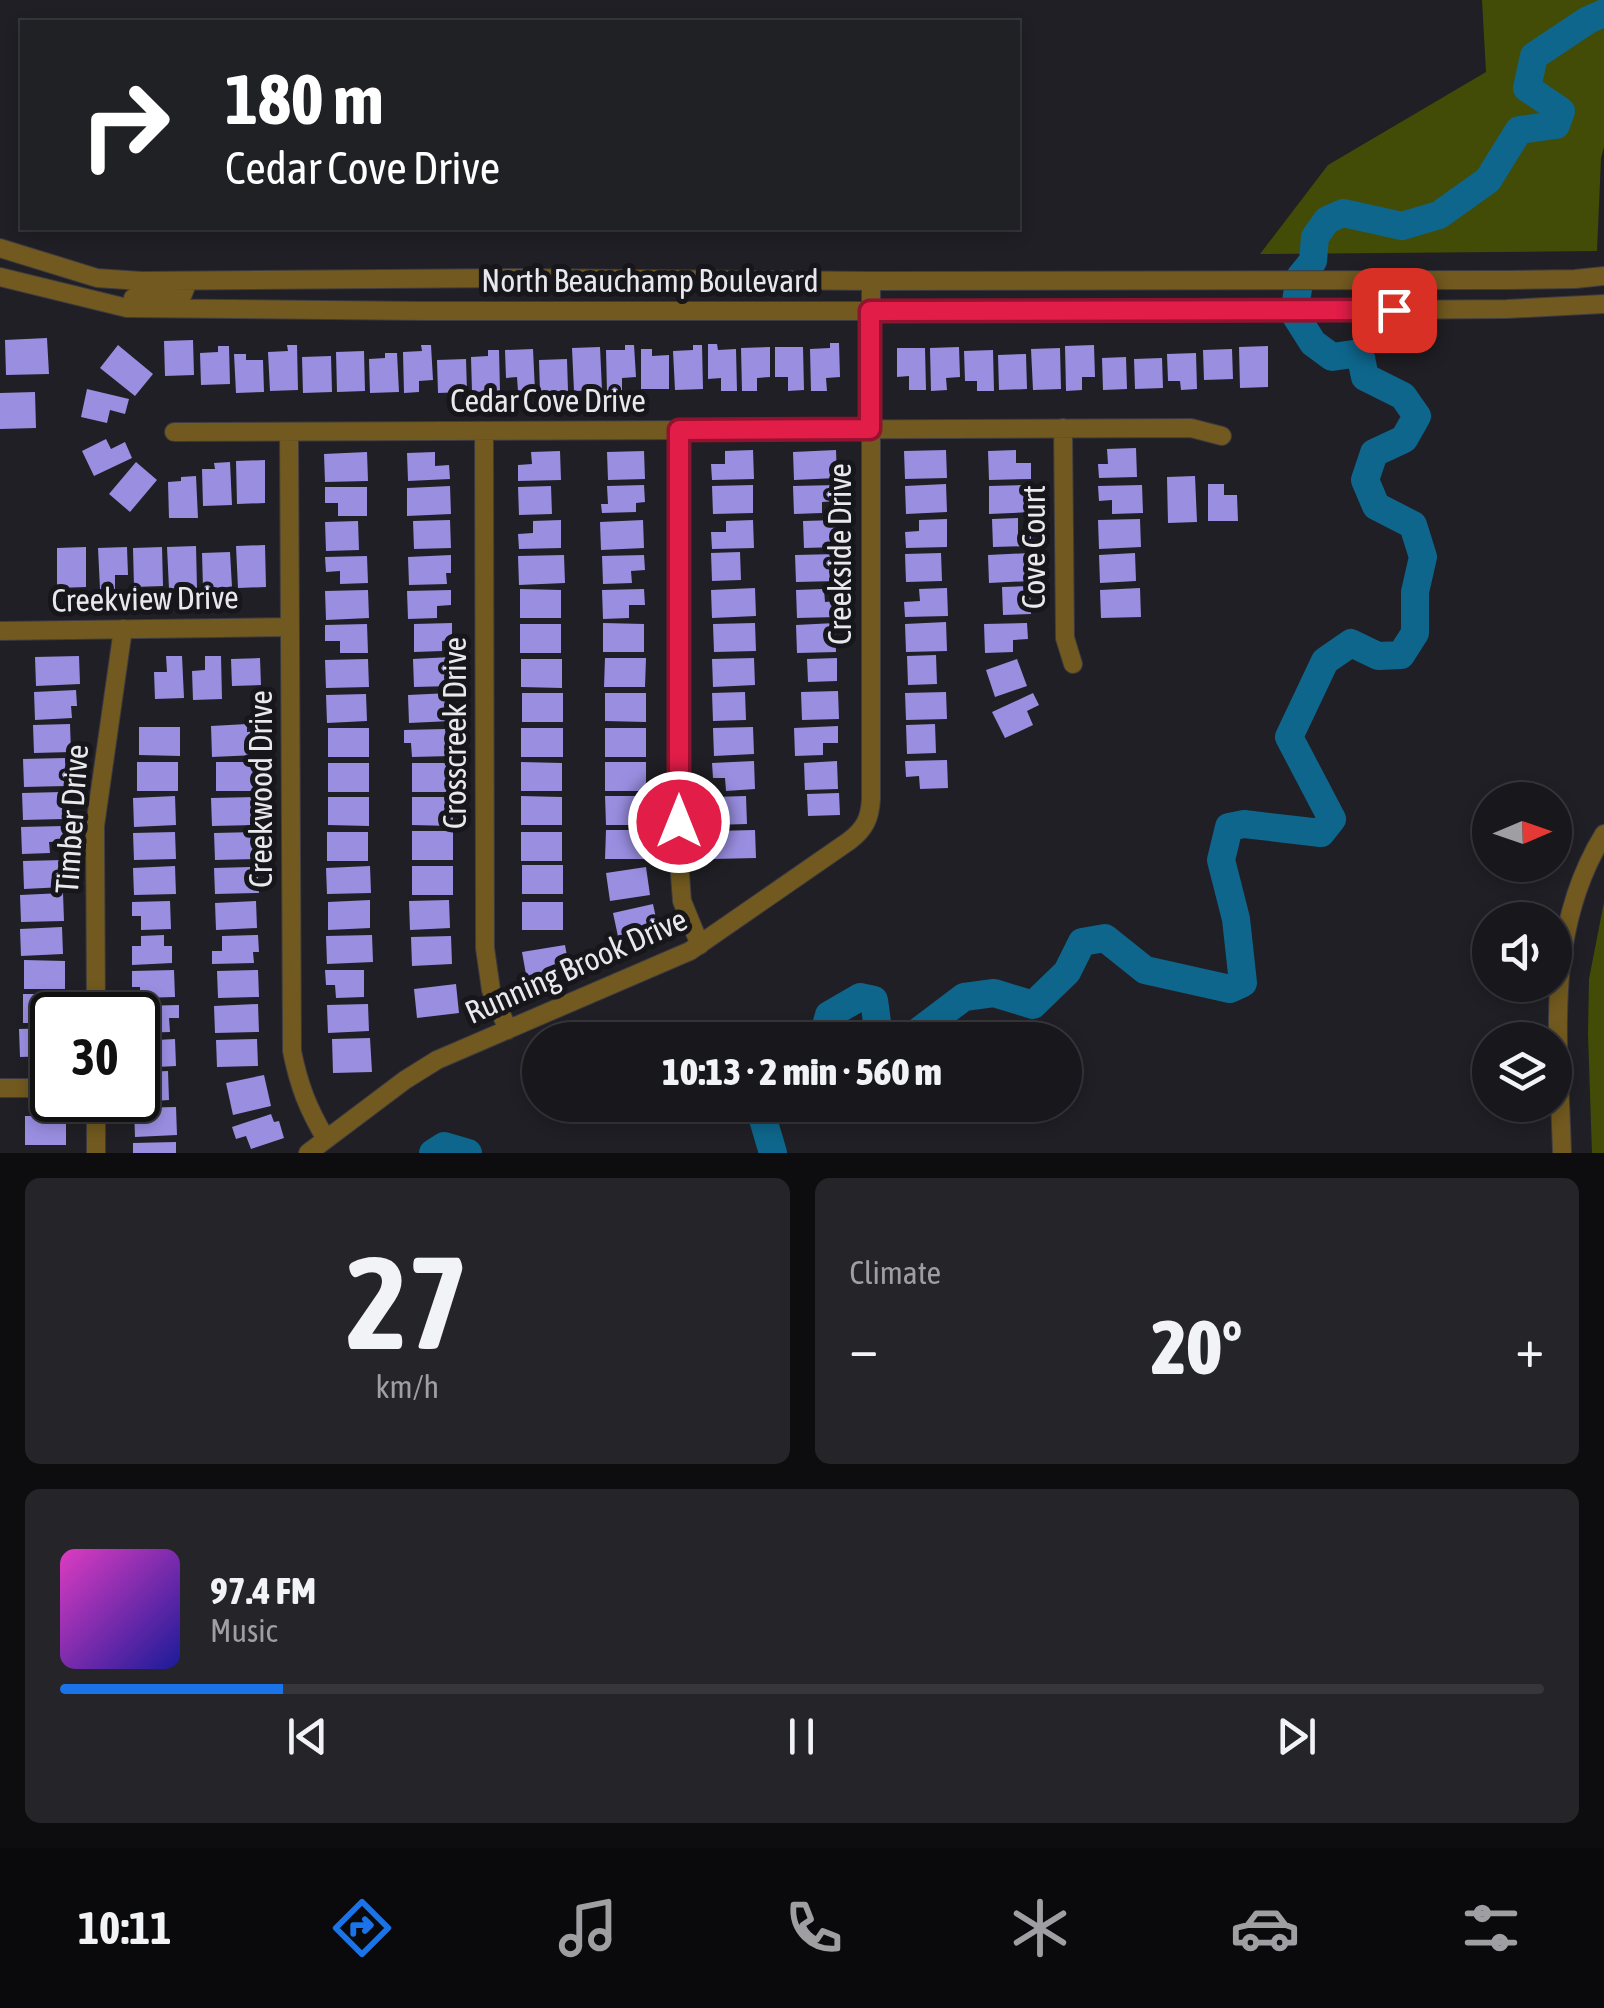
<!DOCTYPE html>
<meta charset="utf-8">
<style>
:root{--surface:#18171c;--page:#252429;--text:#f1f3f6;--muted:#9f9fa3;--line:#36363b;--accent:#1a73e8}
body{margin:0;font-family:"Asap Condensed",sans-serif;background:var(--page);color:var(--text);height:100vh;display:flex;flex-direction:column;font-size:38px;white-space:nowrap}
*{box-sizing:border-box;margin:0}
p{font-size:32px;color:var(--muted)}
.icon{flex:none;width:55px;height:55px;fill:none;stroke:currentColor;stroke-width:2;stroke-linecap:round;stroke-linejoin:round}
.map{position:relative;height:1153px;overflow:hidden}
.panel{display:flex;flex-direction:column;gap:25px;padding:25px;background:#0d0d0f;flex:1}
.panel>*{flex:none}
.top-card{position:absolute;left:20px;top:20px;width:1000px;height:210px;border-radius:0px;box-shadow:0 5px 15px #0003,0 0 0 2px var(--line);background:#202124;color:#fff;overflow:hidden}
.needle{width:65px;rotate:88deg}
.controls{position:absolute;left:1472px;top:782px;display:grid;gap:20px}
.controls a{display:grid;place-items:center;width:100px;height:100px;border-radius:50%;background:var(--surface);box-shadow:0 5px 15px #0003,0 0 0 2px var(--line);font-size:50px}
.speed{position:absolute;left:30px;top:992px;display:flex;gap:20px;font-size:50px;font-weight:700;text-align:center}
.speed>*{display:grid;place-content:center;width:130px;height:130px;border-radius:50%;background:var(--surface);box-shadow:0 5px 15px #0003,0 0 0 2px var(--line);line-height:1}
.speed .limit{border:5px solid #111;border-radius:15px;background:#fff;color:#111}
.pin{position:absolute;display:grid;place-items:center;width:85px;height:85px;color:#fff;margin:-42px;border-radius:20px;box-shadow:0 5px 15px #0006}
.me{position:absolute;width:110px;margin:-55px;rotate:0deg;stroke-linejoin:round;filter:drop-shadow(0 0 8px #0008)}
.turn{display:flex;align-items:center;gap:35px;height:210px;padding:0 40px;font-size:45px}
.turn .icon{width:130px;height:130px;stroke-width:2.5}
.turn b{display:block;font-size:70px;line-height:85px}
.big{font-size:75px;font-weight:800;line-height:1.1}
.panel .tile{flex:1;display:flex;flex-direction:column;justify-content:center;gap:15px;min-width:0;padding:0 35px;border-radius:15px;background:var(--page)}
.panel .dial{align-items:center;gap:0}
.dial b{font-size:130px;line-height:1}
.song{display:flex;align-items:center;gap:30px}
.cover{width:120px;height:120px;border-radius:15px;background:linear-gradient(135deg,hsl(310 70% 55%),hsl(240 70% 35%))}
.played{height:10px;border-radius:5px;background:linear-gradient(90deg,var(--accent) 15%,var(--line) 15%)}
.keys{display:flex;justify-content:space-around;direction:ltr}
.heat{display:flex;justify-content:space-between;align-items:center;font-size:55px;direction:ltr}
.panel .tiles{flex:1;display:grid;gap:25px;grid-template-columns:1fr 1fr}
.tile:last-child{grid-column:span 2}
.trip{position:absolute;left:522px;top:1022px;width:560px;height:100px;border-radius:50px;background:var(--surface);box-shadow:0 5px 15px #0003,0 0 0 2px var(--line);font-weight:800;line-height:100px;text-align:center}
.menu{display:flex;height:160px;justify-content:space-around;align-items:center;background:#0a090b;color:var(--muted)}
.menu .icon{width:70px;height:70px}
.menu .active{color:var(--accent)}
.menu b{font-size:45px;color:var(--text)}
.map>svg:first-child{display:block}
.green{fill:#424c06}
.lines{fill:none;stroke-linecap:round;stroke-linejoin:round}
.river{stroke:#0e668c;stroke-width:28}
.building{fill:#9a8ee1}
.minor-casing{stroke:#3c3b41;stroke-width:20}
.minor{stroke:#71591f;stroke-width:18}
.route-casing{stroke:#92132f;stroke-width:25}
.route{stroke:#e11d48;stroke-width:18}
.labels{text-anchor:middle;stroke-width:10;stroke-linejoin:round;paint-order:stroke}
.street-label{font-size:32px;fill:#e9e9ed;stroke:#17161b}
</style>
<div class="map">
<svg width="1604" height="1153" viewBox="0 0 1604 1153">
<rect width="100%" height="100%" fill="#201f25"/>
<path class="green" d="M1482,0H1604V147L1601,158L1597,251L1260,254L1328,165L1486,72Z
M1604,902V1153H1592L1588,1034L1589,979Z"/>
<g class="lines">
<path class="river" d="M701,1040L719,1035L769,1040
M822,1040L829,1015L860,997L874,1000L879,1037L881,1040
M907,1040L964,997L994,993L1033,1005L1067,972L1082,942L1105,938L1145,970L1230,989L1243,983L1236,919L1221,860L1229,827L1244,824L1321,833L1332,819L1289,737L1325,661L1351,643L1378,656L1401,655L1415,633V592L1423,557L1413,525L1376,506L1365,480L1374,453L1404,439L1417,416L1403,396L1365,377L1360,353L1332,357L1313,343L1294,313L1300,277L1313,261L1315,237L1327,220L1343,213L1402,226L1439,215L1488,180L1519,130L1556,125L1561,111L1527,88L1534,56L1588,20L1604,13
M750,1105L760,1109L773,1153
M433,1153L444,1146L468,1153"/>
</g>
<path class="building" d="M47,338L49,374L6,375L5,340Z
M193,340L194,375L165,376L164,341Z
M830,343H839L840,377L826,378L827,391H811L810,349L830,348Z
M708,344H717L718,350L736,349L737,391H721V378L708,379Z
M118,345L153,374L135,396L100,368Z
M287,345H297L298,390L270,391L268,352L288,351Z
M421,345H431L433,380L419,381V392L404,393L403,352L422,351Z
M625,345H634L636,377L622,378V391L607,392L606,350H625Z
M693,345H702L703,389L675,390L673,351L693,350Z
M1094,345L1095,377H1082V390L1066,391L1065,346Z
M218,346H229L230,384L201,385L200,353L218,352Z
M1268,346V387L1240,388L1239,347Z
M600,347L602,390L574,391L572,348Z
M770,347V377L757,378V391H742L741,348Z
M775,347H803L804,390L788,391V377H775Z
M959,347L960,377L946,378L947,390L931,391L930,348Z
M897,348H925L926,390H909V376L897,377Z
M1060,348L1061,389L1033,390L1031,349Z
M533,349L535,391L518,392L517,377L506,378L505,350Z
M641,349H652V356L669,355V389H641Z
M1232,349L1233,379L1204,380L1203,350Z
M488,350H499L500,391L472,392L471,357L488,356Z
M993,350L994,391H977V381H965L964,351Z
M364,351L365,391L337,392L336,352Z
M385,353H397L399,392L370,393L369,359L385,358Z
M1196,353L1197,389L1181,390L1180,381H1168L1167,354Z
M234,354H246V360H263L264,392L236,393Z
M1026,354L1027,389L999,390L998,355Z
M331,356L332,392L303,393L302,357Z
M1126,357L1127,389L1103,390L1102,358Z
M1162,358L1163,388L1135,389L1134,359Z
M466,359L467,392L438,393L437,360Z
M567,359L568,391L540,392L539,360Z
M87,389L129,399L125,414L110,410L107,423L81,417Z
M35,392L36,428L0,429V393Z
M106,439L111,449L125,442L132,458L94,476L82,451Z
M1136,448L1137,477L1099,478L1098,464H1108L1107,449Z
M753,450L754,479L712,480L711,464H725V451Z
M836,450L837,478L794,480L793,452Z
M946,450L947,478L905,479L904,451Z
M1016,450V463H1031V479L989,480L988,451Z
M560,451L561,480L518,481V465L532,464L531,452Z
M644,451L645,479L608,480L607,452Z
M367,452L368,481L325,482L324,454Z
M435,452V466L449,465L450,479L408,481L407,453Z
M265,460V503L237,504L236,461Z
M136,462L157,480L130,512L109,494Z
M230,462L232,505L203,506L202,469H215L214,463Z
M196,476L198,518H169L168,482L181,481V477Z
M1195,476L1197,522L1168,523L1167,477Z
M946,484L947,512L906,514L905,486Z
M1208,484H1224V495H1237L1238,521H1208Z
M644,485L645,502L636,503V512L602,513L601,504H608L607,486Z
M753,485V513L713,514L712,486Z
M837,485L838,501L822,502V513L794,514L793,486Z
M1025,485L1026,497H1031L1032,512L989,514V486Z
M1142,485L1143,513L1112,514V500L1099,501L1098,486Z
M450,486L451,514L407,516V488Z
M551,486L552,514L519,515L518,487Z
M325,487H367V516H338V503H325Z
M1018,518V533L1031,532V546L993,547L992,519Z
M947,519V547L906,548L905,532L919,531V520Z
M1140,519L1141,547L1099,549L1098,520Z
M450,520L451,548L414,549L413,521Z
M561,520V548L519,549L518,534L533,533V521Z
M643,520L644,548L601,550L600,522Z
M753,520L754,548L712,549L711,532H726V521Z
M837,520L838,547L804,548L803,521Z
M358,521L359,550L326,551L325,522Z
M265,545L266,587L238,588L236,546Z
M196,546L197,588L169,589L167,547Z
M86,547V587L57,588V548Z
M127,547L128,575H115V589H100L98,548Z
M162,547L163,586L134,587L133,548Z
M230,552L232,587L203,588L202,553Z
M740,552L741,580L712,581L711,553Z
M941,553L942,581L906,582L905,554Z
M1029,553L1030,581L989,583L988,555Z
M1135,553L1136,581L1100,583L1099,555Z
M837,554L838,581L796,582L795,555Z
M451,555V573H446L447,584L409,585L408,557Z
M564,555L565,583L519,585L518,556Z
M644,555L645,570L631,571L632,583L603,584L602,556Z
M367,556L368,583L340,584V571L326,572L325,557Z
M1030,586L1031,614L1003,615L1002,587Z
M755,588L756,616L712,618L711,590Z
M947,588L948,616L905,617L904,602L920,601L919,589Z
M1140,588L1141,617L1101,618L1100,590Z
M520,589L561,590V618H520Z
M644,589L645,605H629V618L603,619L602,590Z
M824,589L825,602L837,601L838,617L797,618L796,590Z
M368,590L369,618L326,620L325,591Z
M451,590V605L437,606V618L408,619L407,591Z
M946,622L947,651L906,652L905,624Z
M452,623V640L442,641V651L414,652V624Z
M603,623L644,624V652H603Z
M755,623L756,651L714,652L713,624Z
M835,623L836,652L797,653L796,625Z
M1027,623L1028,639L1013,640V652L985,653L984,624Z
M367,624L368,653H340V641H325V625Z
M520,624H561V653H520Z
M936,655L937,684L908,685L907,656Z
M79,656L80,684L36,686L35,657Z
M166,656H182L184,698L155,699L154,672H167Z
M205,656H221L222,699L193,700L192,671L205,670Z
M451,657L452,686L414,687L413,659Z
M260,658L261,685L232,686L231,659Z
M605,658H646L645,687H604Z
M754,658L755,685L713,687L712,659Z
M837,658V681L808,682L807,659Z
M368,659L369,687L326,688L325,660Z
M521,659H562V688L521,687Z
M1017,659L1027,686L995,697L986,670Z
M76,690L77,706H71L72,718L35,720L34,692Z
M838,691L839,719L802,720L801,692Z
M745,692L746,720L713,721L712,693Z
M946,692L947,719L906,720L905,693Z
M450,693L451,721L409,723L408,695Z
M522,693H563V722H522Z
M605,693H646V722L605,721Z
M1033,693L1039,705L1027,711L1033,725L1005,738L992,712Z
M366,694L367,721L327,723L326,695Z
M70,724L71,752L34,753L33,725Z
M247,724V732L258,731V755L212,757L211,726Z
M935,724L936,753L907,754L906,725Z
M838,726V743H823V755L795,756L794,728Z
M139,727H180V756L139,755Z
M753,727L754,754L714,756L713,728Z
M328,728H369V757H328Z
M521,728H563V757H521Z
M605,728H646V757H605Z
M445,729L446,740H451L452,756L412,757L411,743H404V730Z
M65,758L66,786L24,787L23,759Z
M947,760L948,788L920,789L919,776L906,777L905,761Z
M754,761L755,789L726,791L725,778H713L712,763Z
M837,761L838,789L805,790L804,763Z
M137,762H178V791H137Z
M216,762H257V791H216Z
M521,762L562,763V791H521Z
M605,762H646V791H605Z
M328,763H369V792H328Z
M412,763H453V792H412Z
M62,792L63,819L23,820L22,793Z
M839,793L840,815L808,816L807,794Z
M175,796L176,825L134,827L133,798Z
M521,796L562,797V825H521Z
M605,796H647V825H606Z
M746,796L747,824L714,825L713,797Z
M256,797L257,825L212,826L211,798Z
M328,797H369V826L328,825Z
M412,797H453V826L412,825Z
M64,826V841L49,842L50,853L22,854L21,827Z
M606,830H647V859H605Z
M755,830L756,858L713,859L712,831Z
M412,831H453V860H412Z
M175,832L176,859L134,860L133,833Z
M256,832L257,859L215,860L214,833Z
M327,832H368V861H327Z
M521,832H562V861H521Z
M63,860L64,887L24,889L23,861Z
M522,865H563V894H522Z
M175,866L176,894L134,895L133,868Z
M370,866L371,893L327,894L326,868Z
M412,866H453V895H412Z
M250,867V877H258L259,893L215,894L214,868Z
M646,867L650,895L610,901L606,873Z
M63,893L64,921L21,922L20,895Z
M370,900V928L328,930V902Z
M449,900L450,928L410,930L409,901Z
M170,901L171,929L141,930V916H132V902Z
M256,901L257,928L216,930L215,903Z
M522,902H563V930H522Z
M653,904L659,932L619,941L613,913Z
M62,927L63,954L21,956L20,929Z
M164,935V946H172V963L132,965V946H141V936Z
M258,935L259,952H253L254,963L212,964V951H222V936Z
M372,935L373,962L327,964L326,936Z
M451,936L452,964L412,966L411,937Z
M565,945L567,956L558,958L561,974L527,980L522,952Z
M24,960L65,961V989H24Z
M174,970L175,997L140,998V987H132V971Z
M258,970L259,997L218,998L217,971Z
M325,970H364V997L336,998L335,985H326Z
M456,984L459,1013L417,1018L414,989Z
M23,994H64V1015H52V1023H23Z
M258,1004L259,1032L215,1033L214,1006Z
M368,1004L369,1031L328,1033L327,1005Z
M179,1005V1018H169L170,1032L138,1033V1006Z
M52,1028V1056L20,1057L19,1029Z
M370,1038L372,1072L333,1073L332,1039Z
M175,1039L176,1066L138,1068V1041Z
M257,1039L258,1066L217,1067L216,1040Z
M168,1071L169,1100L138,1102V1080H144V1072Z
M264,1075L271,1106L233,1115L226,1083Z
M176,1107L177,1135L135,1137L134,1108Z
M271,1114L274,1122L279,1121L284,1138L251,1149L246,1136L236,1139L232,1127Z
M25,1116H66V1145H25Z
M176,1142V1153H133V1143Z"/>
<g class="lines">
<g class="minor-casing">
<path id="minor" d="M0,248L97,278L141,281L510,278L871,281L1507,280L1575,279L1604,276
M0,277L127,308L424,311H1244L1507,309L1604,304
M133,298L183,294L188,281
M1063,428L1065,638L1073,664
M679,430V861L682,901L700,945
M484,431L485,948L491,990L508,1030
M174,432L1191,428L1222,436
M289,432L292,1051C299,1086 308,1109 326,1139
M0,631L290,627
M96,1015L95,826L123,629
M0,1088H52
M96,1100V1153
M308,1153L405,1080L437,1060L690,951L849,841C865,829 870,818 871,799V281
M1562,1153C1559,1043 1543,933 1604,834"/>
</g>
<use href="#minor" class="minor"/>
</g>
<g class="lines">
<g class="route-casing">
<path id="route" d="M679,822V430L870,429V311L1394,310"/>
</g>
<use href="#route" class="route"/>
</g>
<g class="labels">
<g class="street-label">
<text x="650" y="292">North Beauchamp Boulevard</text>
<text x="548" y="412">Cedar Cove Drive</text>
<text transform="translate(1034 547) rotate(-90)" y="11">Cove Court</text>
<text transform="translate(840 554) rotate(-90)" y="11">Creekside Drive</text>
<text transform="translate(145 599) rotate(-1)" y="11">Creekview Drive</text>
<text transform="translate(455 733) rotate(-90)" y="11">Crosscreek Drive</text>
<text transform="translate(261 789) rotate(-90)" y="11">Creekwood Drive</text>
<text transform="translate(72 819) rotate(-86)" y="11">Timber Drive</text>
<text transform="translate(576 966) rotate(-24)" y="11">Running Brook Drive</text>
</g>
</g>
</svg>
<div class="controls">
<a><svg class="needle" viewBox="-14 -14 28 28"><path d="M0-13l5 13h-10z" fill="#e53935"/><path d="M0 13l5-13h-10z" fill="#9f9fa3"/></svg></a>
<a><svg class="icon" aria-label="sound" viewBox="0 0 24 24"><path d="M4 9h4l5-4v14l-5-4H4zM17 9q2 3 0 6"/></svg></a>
<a><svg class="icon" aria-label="layers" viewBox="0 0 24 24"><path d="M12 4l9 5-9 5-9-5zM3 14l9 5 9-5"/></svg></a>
</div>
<div class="speed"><div class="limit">30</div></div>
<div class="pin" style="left:1394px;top:310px;background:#d93025"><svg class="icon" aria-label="arrive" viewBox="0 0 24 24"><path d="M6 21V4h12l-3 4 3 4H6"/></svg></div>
<svg class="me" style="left:679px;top:822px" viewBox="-20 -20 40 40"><circle r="17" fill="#e11d48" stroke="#fff" stroke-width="3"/><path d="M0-11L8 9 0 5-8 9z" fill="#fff"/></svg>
<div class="trip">10:13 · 2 min · 560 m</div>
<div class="top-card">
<div class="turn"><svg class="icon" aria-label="right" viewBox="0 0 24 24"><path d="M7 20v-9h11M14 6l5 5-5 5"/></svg><div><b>180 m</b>Cedar Cove Drive</div></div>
</div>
</div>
<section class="panel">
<div class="tiles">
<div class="tile dial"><b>27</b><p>km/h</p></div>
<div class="tile"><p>Climate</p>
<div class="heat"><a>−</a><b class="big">20°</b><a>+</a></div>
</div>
<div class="tile">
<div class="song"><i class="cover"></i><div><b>97.4 FM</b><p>Music</p></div></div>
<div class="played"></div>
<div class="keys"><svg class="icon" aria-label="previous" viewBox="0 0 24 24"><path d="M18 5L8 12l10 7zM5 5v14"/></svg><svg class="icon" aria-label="pause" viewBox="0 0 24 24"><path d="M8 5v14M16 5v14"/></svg><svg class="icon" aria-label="next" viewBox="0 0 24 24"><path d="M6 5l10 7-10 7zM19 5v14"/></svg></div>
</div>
</div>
</section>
<nav class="menu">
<b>10:11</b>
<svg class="icon active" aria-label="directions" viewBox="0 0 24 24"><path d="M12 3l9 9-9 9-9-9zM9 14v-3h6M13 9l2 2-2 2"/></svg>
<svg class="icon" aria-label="music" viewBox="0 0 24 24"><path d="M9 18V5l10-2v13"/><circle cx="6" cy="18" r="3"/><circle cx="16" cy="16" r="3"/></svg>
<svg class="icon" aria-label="phone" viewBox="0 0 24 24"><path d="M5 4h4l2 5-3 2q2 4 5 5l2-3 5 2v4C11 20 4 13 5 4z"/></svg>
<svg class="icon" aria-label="climate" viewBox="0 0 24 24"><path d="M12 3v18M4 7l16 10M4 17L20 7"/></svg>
<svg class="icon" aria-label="car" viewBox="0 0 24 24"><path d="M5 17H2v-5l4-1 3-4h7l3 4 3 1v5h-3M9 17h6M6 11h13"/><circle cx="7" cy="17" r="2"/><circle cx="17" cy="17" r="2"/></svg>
<svg class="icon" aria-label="filters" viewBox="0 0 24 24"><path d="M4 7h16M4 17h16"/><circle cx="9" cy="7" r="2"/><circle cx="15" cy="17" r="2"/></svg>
</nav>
